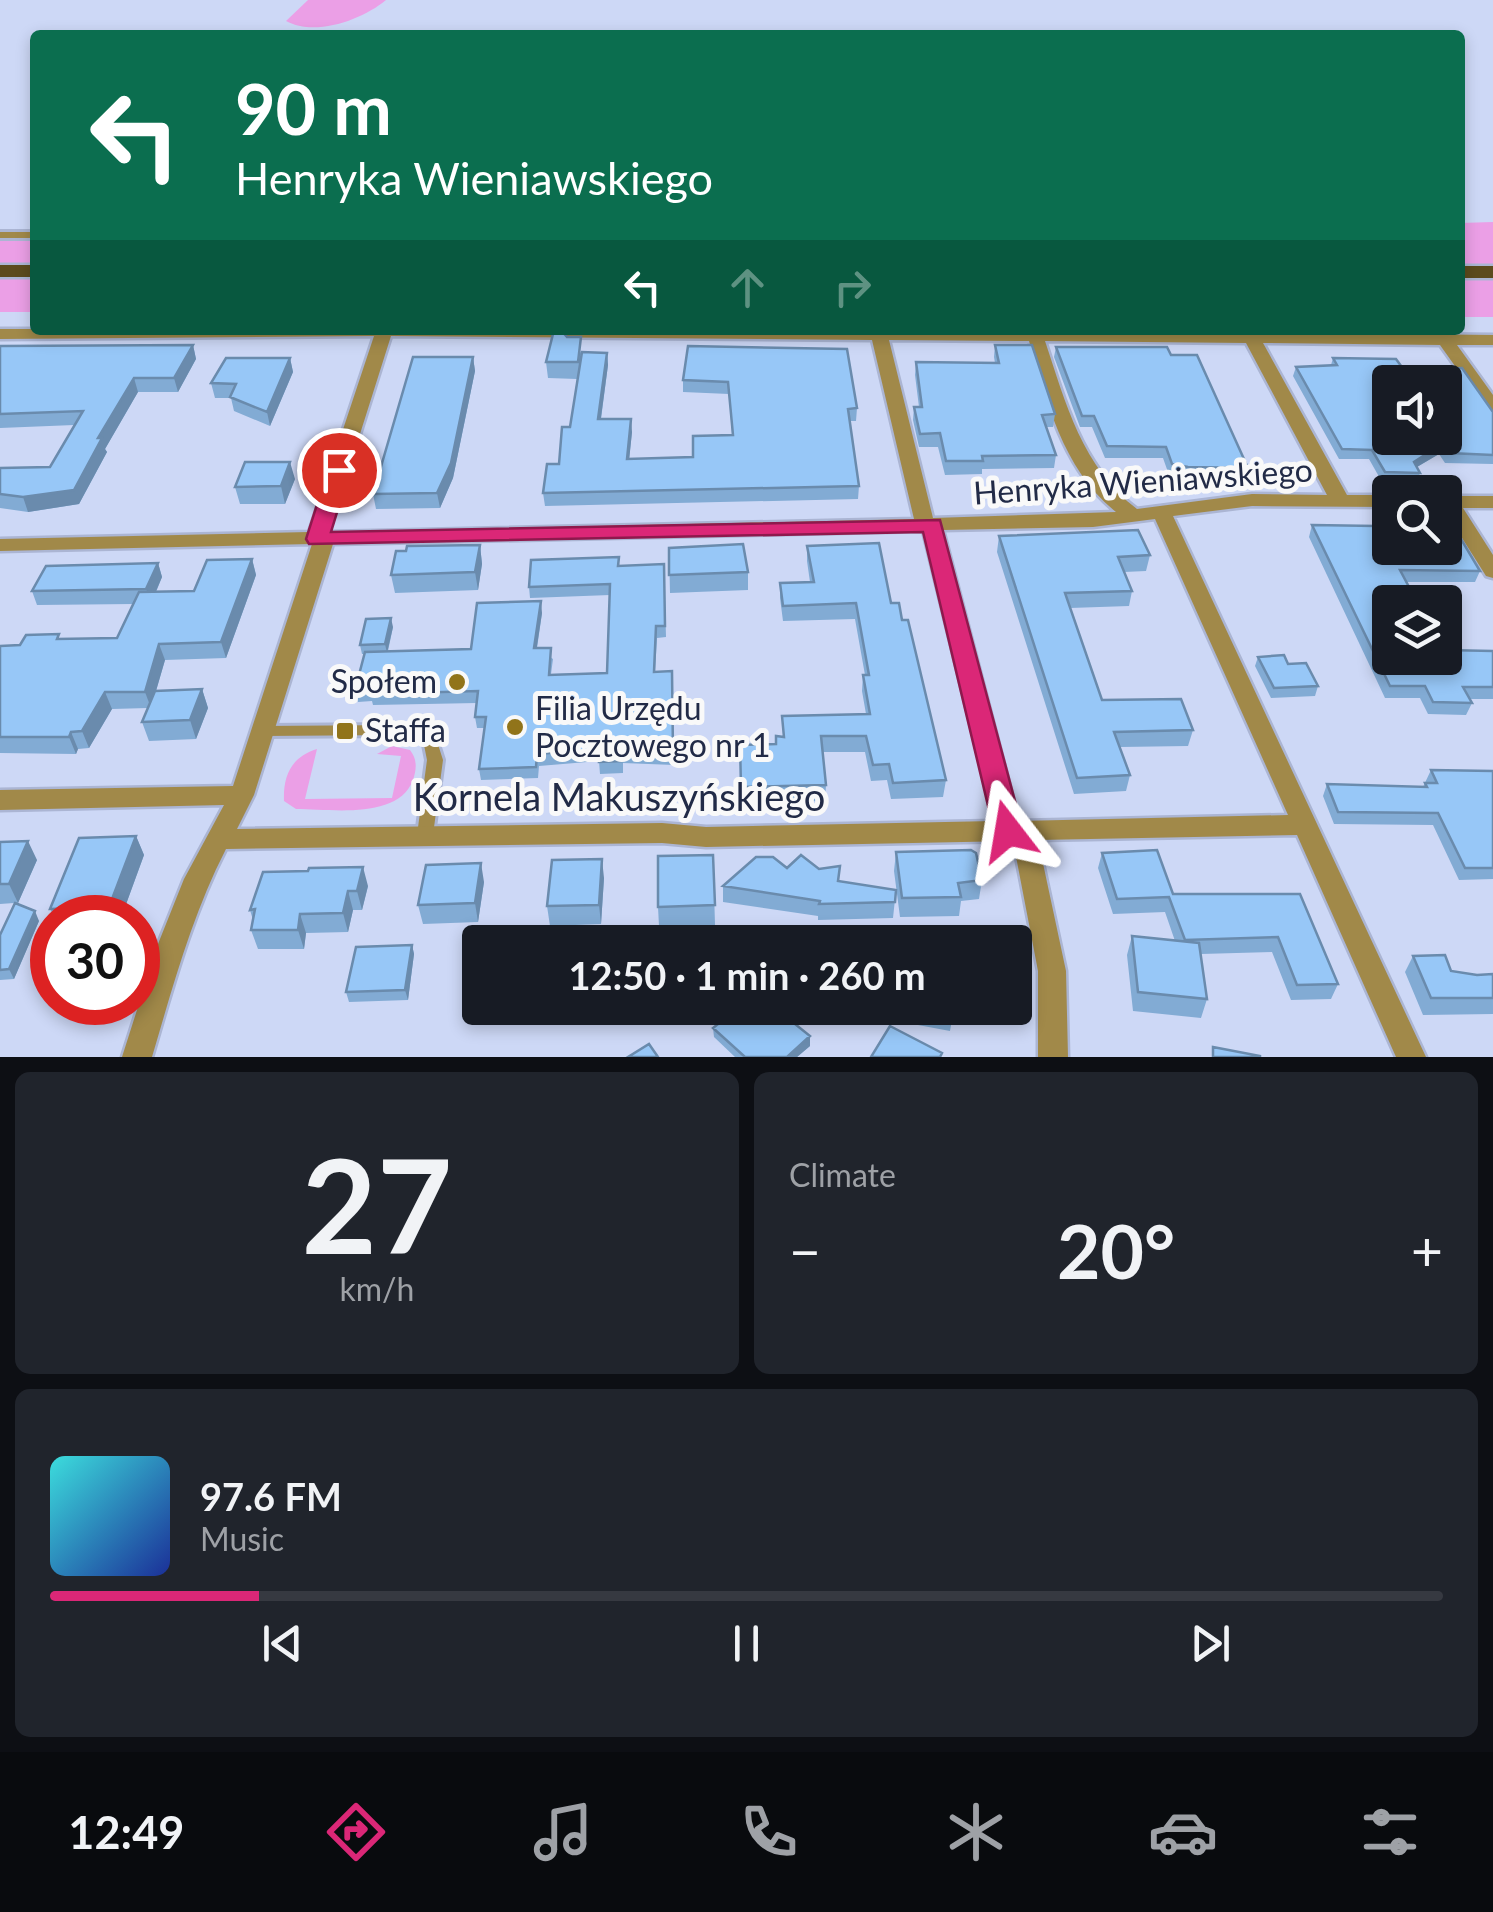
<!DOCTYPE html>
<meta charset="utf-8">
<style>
:root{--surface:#171b24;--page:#20242c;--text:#f1f3f6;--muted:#9ea1a6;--line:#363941;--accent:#db2777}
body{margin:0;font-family:Lato,sans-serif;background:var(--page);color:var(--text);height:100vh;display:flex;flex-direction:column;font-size:38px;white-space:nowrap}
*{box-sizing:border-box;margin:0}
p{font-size:32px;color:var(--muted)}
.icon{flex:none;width:55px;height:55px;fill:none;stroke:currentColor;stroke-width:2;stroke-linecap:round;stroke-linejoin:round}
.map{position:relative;height:1057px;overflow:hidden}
.sheet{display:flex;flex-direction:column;gap:15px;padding:15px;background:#0d0f14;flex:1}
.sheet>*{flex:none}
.hud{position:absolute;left:30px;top:30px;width:1435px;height:305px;border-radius:10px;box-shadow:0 5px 15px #0003;background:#0b6e4f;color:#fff;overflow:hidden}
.buttons{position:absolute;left:1372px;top:365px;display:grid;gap:20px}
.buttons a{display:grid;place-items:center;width:90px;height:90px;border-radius:10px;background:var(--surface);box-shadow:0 5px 15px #0003;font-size:50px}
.speed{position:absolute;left:30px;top:895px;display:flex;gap:20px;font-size:50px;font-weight:700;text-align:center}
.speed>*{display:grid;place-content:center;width:130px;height:130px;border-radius:50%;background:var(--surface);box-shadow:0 5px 15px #0003;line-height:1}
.speed .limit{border:15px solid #d22;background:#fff;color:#111}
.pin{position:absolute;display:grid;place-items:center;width:85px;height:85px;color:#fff;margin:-42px;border:5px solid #fff;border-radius:50%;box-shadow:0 2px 10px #0007}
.me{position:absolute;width:110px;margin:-55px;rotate:346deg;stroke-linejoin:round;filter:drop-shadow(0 0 8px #0008)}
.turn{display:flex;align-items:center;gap:35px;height:210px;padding:0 40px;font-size:45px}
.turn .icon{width:130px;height:130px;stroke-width:2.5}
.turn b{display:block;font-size:70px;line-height:85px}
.lanes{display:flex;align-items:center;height:95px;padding:0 40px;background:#0003;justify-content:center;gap:50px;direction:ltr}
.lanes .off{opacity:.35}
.big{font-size:75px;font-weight:700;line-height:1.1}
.sheet .tile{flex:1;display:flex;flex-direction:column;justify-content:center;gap:15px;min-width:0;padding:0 35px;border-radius:15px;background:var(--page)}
.sheet .dial{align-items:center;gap:0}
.dial b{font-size:130px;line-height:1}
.song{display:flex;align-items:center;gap:30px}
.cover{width:120px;height:120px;border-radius:15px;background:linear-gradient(135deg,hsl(180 70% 55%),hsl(230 70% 35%))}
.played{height:10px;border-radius:5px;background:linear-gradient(90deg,var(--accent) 15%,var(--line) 15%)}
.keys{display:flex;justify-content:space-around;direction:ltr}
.heat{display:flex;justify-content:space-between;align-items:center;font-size:55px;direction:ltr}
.sheet .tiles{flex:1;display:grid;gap:15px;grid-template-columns:1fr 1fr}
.tile:last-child{grid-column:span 2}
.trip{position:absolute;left:462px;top:925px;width:570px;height:100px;border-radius:10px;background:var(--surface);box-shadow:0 5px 15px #0003;font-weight:700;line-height:100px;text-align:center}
.tab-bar{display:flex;height:160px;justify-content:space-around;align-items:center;background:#090b0e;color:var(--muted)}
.tab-bar .icon{width:70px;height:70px}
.tab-bar .active{color:var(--accent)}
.tab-bar b{font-size:45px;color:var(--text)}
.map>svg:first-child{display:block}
.green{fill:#eb9fe6}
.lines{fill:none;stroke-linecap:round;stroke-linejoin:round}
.service-casing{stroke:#abb5d3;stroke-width:6}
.minor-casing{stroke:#abb5d3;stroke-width:5}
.primary-casing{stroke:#abb5d3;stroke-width:5}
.service{fill:#a18949;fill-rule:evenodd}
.minor{fill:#a18949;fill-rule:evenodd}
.primary{fill:#5c4b1d;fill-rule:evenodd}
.wall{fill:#82abd4}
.shaded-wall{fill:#6a8bad}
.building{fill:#97c7f7;stroke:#6a8bad;stroke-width:2.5;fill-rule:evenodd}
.route{fill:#db2777;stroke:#8e194d;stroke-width:2.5}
.poi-dot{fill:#91741a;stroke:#f9f9f9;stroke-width:4}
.labels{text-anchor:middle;stroke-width:10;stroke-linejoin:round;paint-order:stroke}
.street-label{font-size:32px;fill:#222b47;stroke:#f9f9f9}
.poi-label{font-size:32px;fill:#222b47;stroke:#f9f9f9;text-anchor:start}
.near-street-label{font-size:38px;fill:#222b47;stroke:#f9f9f9}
</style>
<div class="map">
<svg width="1493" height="1057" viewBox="0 0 1493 1057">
<rect width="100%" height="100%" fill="#cdd8f6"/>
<path class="green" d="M308,0H386C362,20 315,37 286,21Z
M1493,222V267H1460V223Z
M0,238H35V265H0Z
M0,276H35V312H0Z
M1460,278H1493V317H1460Z
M392,746L410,750C417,759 417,768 413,780C398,820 331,809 296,809L284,801C283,776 291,757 317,749L305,799L392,798L401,756L377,754Z"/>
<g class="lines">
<g class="service-casing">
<path id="service" d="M0,232H35V238H0Z
M398,725L434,732L443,760L433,835L431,839L425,841L419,839L417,835L427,760L423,740L398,735L263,736L258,735L256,731L258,727L263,726Z"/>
</g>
<g class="minor-casing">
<path id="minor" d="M0,329L1035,330L1493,335V345H1457L1493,395V412L1487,411L1440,345L1263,343L1347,495H1390V507L1252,506L1173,516L1426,1057H1396L1297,835L1038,840L1066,971L1068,1057H1038V971L1013,841L706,847L662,843L226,849C192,915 173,986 152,1057H122L158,944L184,879L224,805L0,810V790L233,786L312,544L0,551V539L309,532L374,336L0,339ZM391,336L872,340L914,519L329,532ZM889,340L1029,341C1047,402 1063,470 1116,512L933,518ZM1045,341L1246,343L1327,495L1252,494L1137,509C1082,467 1066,404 1045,341ZM1155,519L1288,815L1019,821L943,530L1093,527ZM923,531L994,821L706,827L662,823L237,829L254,795L333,544Z
M1445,496H1493V508H1463L1493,555V578L1486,576L1445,511Z"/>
</g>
<g class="primary-casing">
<path id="primary" d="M0,265H35V277H0Z
M1460,266H1493V278H1460Z"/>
</g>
<use href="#service" class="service"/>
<use href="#minor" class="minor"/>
<use href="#primary" class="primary"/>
</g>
<path class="wall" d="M193,345L196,359L178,392H138L105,449L107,452L79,504L28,512L0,508V468L50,467L74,425L0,428V346Z
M995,345L1055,414L1053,427H1046L1056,455L1054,468L982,469V474L945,475L938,447H919L913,420L914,407H919L915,375L916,362L995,363L994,357Z
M688,346L857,408L856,421H850L859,486L858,499L545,506L543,493L559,464L570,427L577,379L548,378L546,362L582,352L607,353L608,365L601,419L632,432L629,459L693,457L732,435L729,394L683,392V380Z
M1056,347L1171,355L1248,468L1245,479L1185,478L1169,475L1163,458H1105L1092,427H1080L1054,357Z
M473,357L475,371L453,478L440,508L376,509L373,494Z
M290,358L293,372L270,426L234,411L231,398H215L211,383Z
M1333,358L1404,370L1493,412V464L1445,463L1439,454L1417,467L1420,473L1417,482H1382L1369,459H1339L1293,376L1296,367L1331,365Z
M295,479L285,504H240L235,487Z
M1312,525L1380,535L1480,571L1475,582H1406L1390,658L1493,651V699H1470L1472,703L1466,715L1428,714L1420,698H1385L1309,537Z
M999,536L1150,555L1146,571L1124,572L1132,591L1129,606L1070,608L1102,700L1193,730L1188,746L1120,747L1130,775L1126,791L1074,794L997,552Z
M480,545L482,564L478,590L395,593L391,575Z
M807,546L891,603L902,620L946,780L943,797L891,799L887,780L871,781L865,752H822L826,785L825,801L742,803L740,745L776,744L783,736L782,716L866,714L862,691L863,675H865L855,619L783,621L780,598V583L810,582L807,561Z
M669,548L748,572V590L670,593Z
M619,557V566L664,564L666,637L657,638L655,672L672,671L674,765L623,763V773L600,774L599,761L539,766L538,778L481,780L479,769L485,728H477L475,717L477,703L373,705L372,701L358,702L355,690L365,654H362L360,645L393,627L388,651L471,649L542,613L537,648L553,659L551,674L607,673L610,595L530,598L529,587Z
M252,559L256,575L226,658L165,660L156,691L202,689L208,708L196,739L149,741L142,722L148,708L112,709L89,748L78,749L76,754L0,753V646L20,645L61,639L117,638L133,604L37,605L32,591L158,563L162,577L156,592L194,591Z
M1258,657L1288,664L1318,686L1315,696L1271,698L1255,666Z
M1431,770L1493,771V879L1459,880L1433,825L1334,824L1323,796L1327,784L1423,787Z
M136,836L144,855L121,918H55L50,909Z
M0,842L37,860L18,903H16L39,921L14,979L0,980V935L14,903L0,904Z
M896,852L982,880L979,899L961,901L959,916L900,917L894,871Z
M1102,853L1173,894H1300L1338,984L1331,999L1291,1000L1272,952L1201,954L1207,999L1201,1018L1133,1011L1127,955L1132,936L1175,941L1165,912L1113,914L1098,868Z
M713,855L715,925L659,926L658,907Z
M787,868L819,869L839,881L896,890L893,918L818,920V916L723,902V886Z
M604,878L601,924L550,926L547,906Z
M484,882L478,922L423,924L418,905Z
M368,886L362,910H353L348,932L306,933L304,949H258L251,930L253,920L250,910Z
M412,945L414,954L408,1000L349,1002L346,992Z
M1413,956L1451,971L1477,975L1493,974V1014L1423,1015L1405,972Z
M626,1008H655L654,1016L627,1015Z
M904,1008H954L950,1031L902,1022Z
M713,1028L810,1036V1046L797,1057H735L714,1037Z"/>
<path class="shaded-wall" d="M193,345L196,359L178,392L174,378Z
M607,353L608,365L599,432L598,419Z
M473,357L475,371L453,478L440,508L437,493Z
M290,358L293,372L270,426L267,412Z
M134,378L138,392L105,449L107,452L79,504L28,512L23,497L98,438Z
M631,419L632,432L628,471L627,459Z
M1442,444L1439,454L1410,471L1414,462Z
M290,462L295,479L285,504L281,486Z
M480,545L482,564L478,590L475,572Z
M252,559L256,575L226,658L221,642Z
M158,563L162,577L151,603L146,589Z
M541,601L542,613L535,659L534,648Z
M391,618L393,627L387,653L385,644Z
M159,644L165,660L151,708L145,692Z
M202,689L208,708L196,739L190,720Z
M105,692L112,709L89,748L82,731Z
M71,732L78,749L76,754L69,737Z
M136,836L144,855L121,918H114L109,907Z
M28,841L37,860L18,903L9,884Z
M602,859L604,878L601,924L599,905Z
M481,863L484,882L478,922L475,903Z
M363,867L368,886L362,910L357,891Z
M348,891L353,910L348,932L343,913Z
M35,911L39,921L14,979L9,969Z
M300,914L306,933L304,949L298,930Z
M412,945L414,954L408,1000L405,990Z
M810,1036V1046L797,1057H787Z"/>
<path class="building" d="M554,330H561L567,337H581L578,362H546Z
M193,345L174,378H134L98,438H102L74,490L23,497L0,494V468L50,467L83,411L0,414V346Z
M995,345H1032L1055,414L1042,415L1056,455L982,456L983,461H946L940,433L920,434L914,407H922L916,362L999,363Z
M688,346L847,349L857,408L848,409L859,486L543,493L547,464H559L562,427H570L582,352L607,353L598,419H631L627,459L693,457V436L733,435L728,382L683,380Z
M1056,347H1167L1171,355H1197L1248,468L1188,467L1172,464L1166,447L1107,446L1094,416H1082Z
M413,357H473L451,463L437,493L373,494Z
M226,358H290L267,412L230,397L236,384L211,383Z
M1333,358L1396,359L1404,370L1462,368L1493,412V455L1449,453L1442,444L1414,462L1420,473L1385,472L1372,450L1342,449L1296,367L1337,365ZM1390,382H1445V438H1390Z
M245,462H290L281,486L235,487Z
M1312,525L1376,526L1380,535L1390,538V548H1445V539H1461L1480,571L1400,570L1417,602H1390V658H1445V650L1493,651V687H1463L1472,703L1433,702L1425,686H1390Z
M1138,530L1150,555L1118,557L1132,591L1065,593L1102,700L1181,699L1193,730L1114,732L1130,775L1077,778L999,536Z
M879,543L891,603H899L902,620H908L946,780L893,783L889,764L873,765L866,736H821L826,785L741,787L740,745L776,744V736L784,737L782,716L870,714L863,675H869L856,603L783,606L780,583L814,582L807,546Z
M743,544L748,572L669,575V548Z
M480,545L475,572L391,575L396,551H406L407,546Z
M619,557L618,566L664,564L665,626H656L654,672L672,671L673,753L623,752L622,761L599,762L600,749L537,754L536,767L479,769L486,717H475L478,691L371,694L372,690H355L365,652L471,649L477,603L541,601L534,648H551L549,675L607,673L610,584L529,587L531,560Z
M252,559L221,642L159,644L145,692H105L82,731L71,732L69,737H0V646L20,645L26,635L59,634L57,639L117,638L139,592L194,591L207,560Z
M158,563L146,589L32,591L46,566Z
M391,618L385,644L360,645L366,619Z
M1284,655L1288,664L1306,663L1318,686L1274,688L1258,657Z
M202,689L190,720L142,722L155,691Z
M1431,770L1493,771V868H1465L1438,813L1338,812L1327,784L1427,787L1425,783H1437Z
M136,836L109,907L50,909L79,838Z
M28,841L9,884H0V842Z
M971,850L976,853L982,880L958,883L961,897L902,898L896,852Z
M1157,850L1173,894H1300L1338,984L1297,985L1278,937L1185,940L1169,897L1117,899L1102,853Z
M713,855L715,905L658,907V856Z
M801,855L819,869L840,866L838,881L896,890L895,902L819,904L820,901L723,886L756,857H773L787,868Z
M602,859L599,905L547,906L552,860Z
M481,863L475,903L418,905L426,865Z
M363,867L357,891H348L343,913L300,914L298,930H251L255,909L250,910L263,872L308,871L309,868Z
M15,903L35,911L9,969L0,970V935Z
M914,932L964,941V942H912Z
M1132,936L1199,943L1207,999L1138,992Z
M412,945L405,990L346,992L356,947Z
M1445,955L1451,971L1477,975L1493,974V998H1431L1413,956Z
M738,1008H775L810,1036L787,1057H745L713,1028Z
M929,1008H954L953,1012Z
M890,1026L942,1053L940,1057H871Z
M649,1044L658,1057H628Z
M1213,1047L1260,1056V1057H1213Z"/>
<path class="route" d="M339,463L350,470L331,532L940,520L1023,831L1019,839L1008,843L998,839L994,831L923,532L309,544L306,539L328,470Z"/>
<g class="poi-dot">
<circle cx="457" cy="682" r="10"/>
<circle cx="515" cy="727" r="10"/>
<rect x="335" y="721" width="20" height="20" rx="5"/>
</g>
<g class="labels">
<g class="street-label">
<text transform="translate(1143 482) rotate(-4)" y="11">Henryka Wieniawskiego</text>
</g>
<g class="poi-label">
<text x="437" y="693" text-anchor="end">Społem</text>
<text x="535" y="720">Filia Urzędu<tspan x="535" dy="37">Pocztowego nr 1</tspan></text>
<text x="365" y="742">Staffa</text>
</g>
<g class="near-street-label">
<text x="619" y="811">Kornela Makuszyńskiego</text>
</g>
</g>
</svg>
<div class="buttons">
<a><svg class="icon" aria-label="sound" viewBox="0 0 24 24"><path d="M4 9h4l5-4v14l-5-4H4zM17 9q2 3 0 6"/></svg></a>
<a><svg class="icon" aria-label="search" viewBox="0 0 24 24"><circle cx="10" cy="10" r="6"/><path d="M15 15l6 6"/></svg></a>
<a><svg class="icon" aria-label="layers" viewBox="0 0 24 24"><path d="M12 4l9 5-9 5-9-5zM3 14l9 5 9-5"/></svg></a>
</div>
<div class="speed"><div class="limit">30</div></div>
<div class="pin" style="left:339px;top:470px;background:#d93025"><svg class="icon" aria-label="arrive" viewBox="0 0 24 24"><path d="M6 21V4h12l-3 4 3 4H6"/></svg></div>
<svg class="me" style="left:1008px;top:831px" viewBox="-20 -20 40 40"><path d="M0-17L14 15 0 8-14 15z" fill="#db2777" stroke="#fff" stroke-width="4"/></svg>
<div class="trip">12:50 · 1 min · 260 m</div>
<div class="hud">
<div class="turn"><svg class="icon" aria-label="left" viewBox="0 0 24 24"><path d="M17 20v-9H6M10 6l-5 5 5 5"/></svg><div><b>90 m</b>Henryka Wieniawskiego</div></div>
<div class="lanes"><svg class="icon" aria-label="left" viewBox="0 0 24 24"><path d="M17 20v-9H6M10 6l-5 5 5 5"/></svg><svg class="icon off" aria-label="ahead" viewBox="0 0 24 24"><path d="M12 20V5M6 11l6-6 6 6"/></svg><svg class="icon off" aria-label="right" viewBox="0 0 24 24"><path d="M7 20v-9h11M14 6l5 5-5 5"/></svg></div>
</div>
</div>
<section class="sheet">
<div class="tiles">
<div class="tile dial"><b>27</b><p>km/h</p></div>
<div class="tile"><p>Climate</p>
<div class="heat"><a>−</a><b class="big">20°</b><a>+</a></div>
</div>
<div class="tile">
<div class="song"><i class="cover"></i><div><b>97.6 FM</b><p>Music</p></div></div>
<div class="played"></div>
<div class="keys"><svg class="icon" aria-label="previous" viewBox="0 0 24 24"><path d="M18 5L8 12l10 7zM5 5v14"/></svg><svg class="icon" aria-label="pause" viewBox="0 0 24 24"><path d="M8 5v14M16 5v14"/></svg><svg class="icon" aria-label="next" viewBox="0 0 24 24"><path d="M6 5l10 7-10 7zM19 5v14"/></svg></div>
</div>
</div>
</section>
<nav class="tab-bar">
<b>12:49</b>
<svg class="icon active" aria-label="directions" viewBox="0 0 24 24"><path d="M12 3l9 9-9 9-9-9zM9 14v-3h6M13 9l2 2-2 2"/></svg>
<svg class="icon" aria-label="music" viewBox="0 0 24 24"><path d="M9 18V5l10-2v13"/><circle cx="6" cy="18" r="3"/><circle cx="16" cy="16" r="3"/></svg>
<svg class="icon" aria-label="phone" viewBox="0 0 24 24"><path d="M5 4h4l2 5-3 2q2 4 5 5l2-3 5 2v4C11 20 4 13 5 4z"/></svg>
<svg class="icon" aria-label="climate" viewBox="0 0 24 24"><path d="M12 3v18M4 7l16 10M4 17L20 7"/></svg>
<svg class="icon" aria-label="car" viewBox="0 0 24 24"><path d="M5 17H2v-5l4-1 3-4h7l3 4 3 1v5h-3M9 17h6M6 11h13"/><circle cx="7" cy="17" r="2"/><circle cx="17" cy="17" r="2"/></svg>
<svg class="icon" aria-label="filters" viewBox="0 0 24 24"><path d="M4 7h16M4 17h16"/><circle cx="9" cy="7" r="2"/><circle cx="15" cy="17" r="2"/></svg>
</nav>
